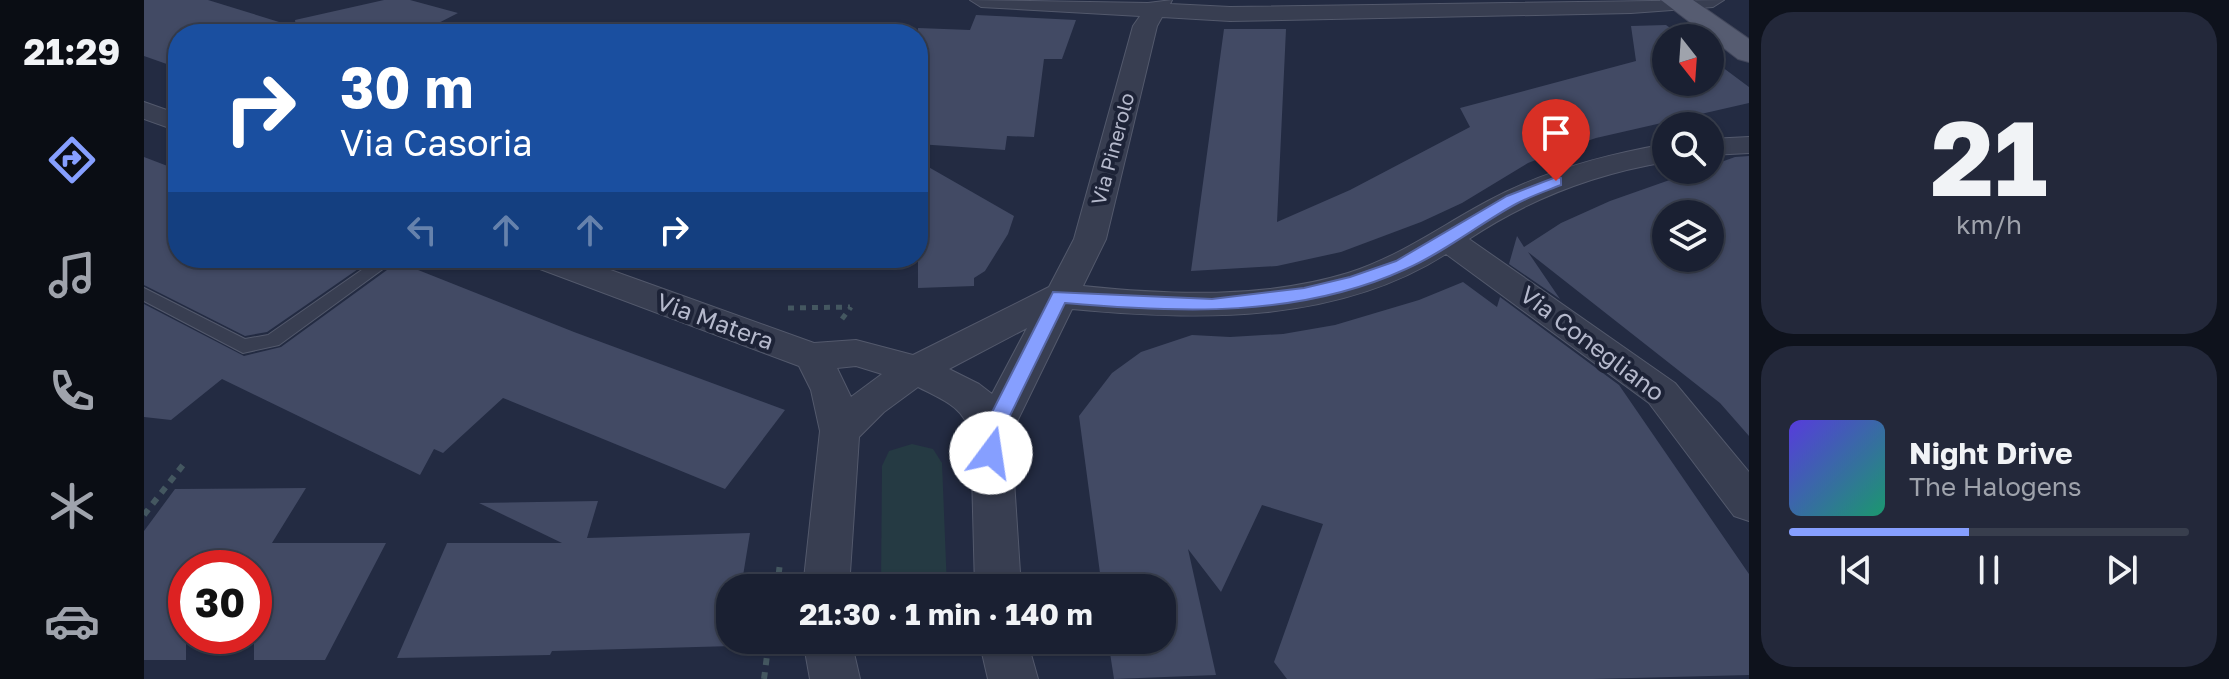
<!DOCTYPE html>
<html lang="it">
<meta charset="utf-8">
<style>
:root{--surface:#1a2032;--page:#23283a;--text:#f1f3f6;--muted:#9fa3ac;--line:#383e4d;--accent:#869fff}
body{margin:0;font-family:"Golos Text",sans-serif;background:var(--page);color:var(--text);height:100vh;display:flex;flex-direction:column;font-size:30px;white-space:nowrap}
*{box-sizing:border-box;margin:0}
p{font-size:26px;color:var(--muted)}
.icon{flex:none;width:44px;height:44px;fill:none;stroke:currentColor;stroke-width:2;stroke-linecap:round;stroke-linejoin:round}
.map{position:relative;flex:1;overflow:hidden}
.panel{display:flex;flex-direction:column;gap:12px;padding:12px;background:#0e121c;width:480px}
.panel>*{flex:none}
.guide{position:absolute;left:24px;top:24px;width:760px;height:244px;border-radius:32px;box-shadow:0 2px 6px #0004,0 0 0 2px var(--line);background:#1a4fa0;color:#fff;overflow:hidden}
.needle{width:52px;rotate:163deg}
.buttons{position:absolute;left:1508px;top:24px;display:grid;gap:16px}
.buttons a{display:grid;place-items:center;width:72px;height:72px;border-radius:50%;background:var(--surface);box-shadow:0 2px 6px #0004,0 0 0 2px var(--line);font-size:40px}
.speed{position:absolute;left:24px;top:550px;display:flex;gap:16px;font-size:40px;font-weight:700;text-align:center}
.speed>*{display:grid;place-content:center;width:104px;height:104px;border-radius:50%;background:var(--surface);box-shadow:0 2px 6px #0004,0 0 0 2px var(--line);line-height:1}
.speed .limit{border:12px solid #d22;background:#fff;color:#111}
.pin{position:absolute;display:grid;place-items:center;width:68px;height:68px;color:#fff;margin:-82px -34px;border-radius:50% 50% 50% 0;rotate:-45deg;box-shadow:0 0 8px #0007}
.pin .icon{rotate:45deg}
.me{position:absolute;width:88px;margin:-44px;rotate:14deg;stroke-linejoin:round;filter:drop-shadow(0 0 6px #0008)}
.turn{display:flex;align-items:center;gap:28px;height:168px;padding:0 40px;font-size:36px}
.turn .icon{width:104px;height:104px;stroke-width:2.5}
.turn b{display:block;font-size:56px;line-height:68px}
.lanes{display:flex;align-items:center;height:76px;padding:0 40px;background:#0003;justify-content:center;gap:40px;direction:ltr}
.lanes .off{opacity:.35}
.panel .tile{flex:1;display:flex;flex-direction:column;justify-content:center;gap:12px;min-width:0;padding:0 28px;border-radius:32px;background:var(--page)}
.panel .dial{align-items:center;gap:0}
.dial b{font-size:104px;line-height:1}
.song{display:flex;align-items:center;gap:24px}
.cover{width:96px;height:96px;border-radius:12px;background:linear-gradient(135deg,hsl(250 70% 55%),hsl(160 70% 35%))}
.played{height:8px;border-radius:4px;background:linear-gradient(90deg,var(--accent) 45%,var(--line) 45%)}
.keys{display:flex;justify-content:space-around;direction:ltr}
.trip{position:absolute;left:572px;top:574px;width:460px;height:80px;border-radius:32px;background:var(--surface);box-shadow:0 2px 6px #0004,0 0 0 2px var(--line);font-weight:700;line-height:80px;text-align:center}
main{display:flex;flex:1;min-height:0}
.menu{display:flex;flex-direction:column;width:144px;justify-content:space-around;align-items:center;background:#0a0d14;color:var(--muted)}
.menu .icon{width:56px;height:56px}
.menu .on{color:var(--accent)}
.menu b{font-size:36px;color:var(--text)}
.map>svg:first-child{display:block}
.green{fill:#253a43}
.building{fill:#424a64;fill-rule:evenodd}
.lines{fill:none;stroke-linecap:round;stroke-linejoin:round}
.service-casing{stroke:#53596c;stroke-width:2}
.minor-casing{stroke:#53596c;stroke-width:2}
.primary-casing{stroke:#42475b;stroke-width:2}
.path-far1{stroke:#445760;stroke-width:5;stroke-dasharray:6 6;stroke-linecap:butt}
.path{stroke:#445760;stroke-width:6;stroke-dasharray:7 7;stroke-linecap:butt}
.service{fill:#383e51;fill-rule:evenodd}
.minor{fill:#383e51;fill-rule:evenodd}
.primary{fill:#565c71;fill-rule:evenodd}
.route{fill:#869fff;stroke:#5767a6;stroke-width:2}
.labels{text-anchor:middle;stroke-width:8;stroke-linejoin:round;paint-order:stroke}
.far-street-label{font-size:20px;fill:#b5b9cc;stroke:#1d2337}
.street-label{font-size:24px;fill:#b5b9cc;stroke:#1d2337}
</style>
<main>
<nav class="menu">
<b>21:29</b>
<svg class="icon on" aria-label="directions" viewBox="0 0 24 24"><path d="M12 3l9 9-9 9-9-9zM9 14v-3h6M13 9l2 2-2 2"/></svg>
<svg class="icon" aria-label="music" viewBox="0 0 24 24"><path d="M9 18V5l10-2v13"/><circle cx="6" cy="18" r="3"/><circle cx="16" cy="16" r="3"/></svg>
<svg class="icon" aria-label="phone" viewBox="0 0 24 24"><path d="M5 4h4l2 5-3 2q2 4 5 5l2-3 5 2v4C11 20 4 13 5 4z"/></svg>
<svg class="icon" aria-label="climate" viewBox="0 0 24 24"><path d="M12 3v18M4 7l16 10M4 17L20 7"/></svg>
<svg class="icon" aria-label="car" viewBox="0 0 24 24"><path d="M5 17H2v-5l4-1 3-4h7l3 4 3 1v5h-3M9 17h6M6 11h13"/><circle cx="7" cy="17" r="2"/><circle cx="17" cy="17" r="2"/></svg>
</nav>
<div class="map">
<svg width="1605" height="679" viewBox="0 0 1605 679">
<rect width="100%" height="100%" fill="#232b42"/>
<path class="green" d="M768,444L789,449L798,463L803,588H737L738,466L745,451Z"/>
<path class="building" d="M0,0H64L148,26L147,34H34V68L0,56Z
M240,0H266L314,13L273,34H153L151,20Z
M832,15L932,20L918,59H900L890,137L863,136L861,150L774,144V28L826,30Z
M1522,25L1540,38H1522V82H1566V58L1605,87V103L1452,138L1425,147L1384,163L1318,203L1277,222L1197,252L1133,266L1047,271L1080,29H1142L1133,222L1206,190L1326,127L1316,108L1492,61L1487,26Z
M1605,156V436L1576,403L1384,252L1416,299L1365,264L1373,236L1380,247L1417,223L1466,201L1554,170H1566V166L1591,157ZM1522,214H1566V258H1522Z
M0,157L34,170V258H230L123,332L101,336L0,285Z
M774,161L870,216L864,234L841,271L830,278V286L774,288Z
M254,262L430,332L641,410L581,489L359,398L299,453L290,449L276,475L78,379L27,420L0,417V304L100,356L137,347Z
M1319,282L1353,307L1356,297L1475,385L1605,574V675L1449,679H1143L1130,662L1179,524L1118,505L1077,592L1044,549L1072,675L970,679L964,640H1018V588H958L935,416L968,373L997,352L1048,335L1086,337L1139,334L1191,325L1275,300Z
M162,488L128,543H242L181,660H110V568H42V660H0V531L31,489Z
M454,501L443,538L606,533L597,588H586L589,646L408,651L406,655L253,658L303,543H418L335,503Z"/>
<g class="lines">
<g class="service-casing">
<path id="service" d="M235,258H254L135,345L99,353L0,301V288L101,339L124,335Z"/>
</g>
<g class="minor-casing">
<path id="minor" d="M826,0L1004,3L1028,0L1026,4L1086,7L1580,0L1569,7L1487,13L1086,21L1018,17L1013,26L962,239L939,286C1026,295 1119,299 1204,273C1255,257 1297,226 1344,201C1399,171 1460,155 1522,144V162C1450,174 1385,199 1325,239L1531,383L1605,472V521L1590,516L1505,403L1302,254C1192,324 1053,321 928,309L867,434L877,588H831L827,434C819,406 799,400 774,387L740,412L715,437L705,588H659L676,431L667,390L655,366L388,266L384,258H433L670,343L712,340L769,355L905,287L930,239L989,26L996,16L837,7ZM883,328L848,394L835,384L805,369ZM712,366L738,374L707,397L693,368Z
M0,102L34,114V131L0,119Z
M1605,137V153L1566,155V139Z
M659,640H707L716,679H666Z
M835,640H883L894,679H844Z"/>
</g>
<g class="primary-casing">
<path id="primary" d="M1517,0H1549L1605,39V62L1594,59Z"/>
</g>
<path class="path-far1" d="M644,308L706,307
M698,319L707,307"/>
<path class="path" d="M0,515L39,465
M633,588L636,563
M620,679L625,640"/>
<use href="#service" class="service"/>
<use href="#minor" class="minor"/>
<use href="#primary" class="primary"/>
</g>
<path class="route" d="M1412,177L1417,178V185C1402,191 1387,196 1372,204C1335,224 1301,252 1262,269C1155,318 1035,313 921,303L857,434L854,459L847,461L840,459L837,434L909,292L1068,299L1160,288L1206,277L1252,261L1363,196Z"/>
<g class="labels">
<g class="far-street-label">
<text transform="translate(969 149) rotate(-75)" y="7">Via Pinerolo</text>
</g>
<g class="street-label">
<text transform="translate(571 322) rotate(20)" y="8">Via Matera</text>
<text transform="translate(1448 344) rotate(37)" y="8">Via Conegliano</text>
</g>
</g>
</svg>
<div class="buttons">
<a><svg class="needle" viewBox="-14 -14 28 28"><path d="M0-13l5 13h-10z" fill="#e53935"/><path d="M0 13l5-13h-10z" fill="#9fa3ac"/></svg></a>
<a><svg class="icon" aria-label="search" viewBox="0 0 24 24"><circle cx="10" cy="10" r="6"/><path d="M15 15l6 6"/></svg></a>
<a><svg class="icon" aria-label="layers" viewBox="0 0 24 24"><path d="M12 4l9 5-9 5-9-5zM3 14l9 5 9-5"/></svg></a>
</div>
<div class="speed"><div class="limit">30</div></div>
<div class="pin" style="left:1412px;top:181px;background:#d93025"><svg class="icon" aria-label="arrive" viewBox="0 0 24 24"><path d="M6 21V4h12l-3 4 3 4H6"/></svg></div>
<svg class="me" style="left:847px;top:453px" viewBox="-20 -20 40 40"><circle r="19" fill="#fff"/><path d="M0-13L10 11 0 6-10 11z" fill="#869fff"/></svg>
<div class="trip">21:30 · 1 min · 140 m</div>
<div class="guide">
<div class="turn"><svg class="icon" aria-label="right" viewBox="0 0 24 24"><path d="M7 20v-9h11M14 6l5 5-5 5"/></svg><div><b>30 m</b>Via Casoria</div></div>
<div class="lanes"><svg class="icon off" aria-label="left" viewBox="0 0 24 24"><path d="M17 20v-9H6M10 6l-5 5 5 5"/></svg><svg class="icon off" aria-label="ahead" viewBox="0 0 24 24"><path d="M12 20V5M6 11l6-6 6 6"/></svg><svg class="icon off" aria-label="ahead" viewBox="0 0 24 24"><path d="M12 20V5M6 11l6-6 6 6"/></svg><svg class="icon" aria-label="right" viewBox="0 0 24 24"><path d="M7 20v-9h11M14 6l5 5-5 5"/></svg></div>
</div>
</div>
<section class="panel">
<div class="tile dial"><b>21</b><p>km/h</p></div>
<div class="tile">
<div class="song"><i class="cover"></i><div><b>Night Drive</b><p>The Halogens</p></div></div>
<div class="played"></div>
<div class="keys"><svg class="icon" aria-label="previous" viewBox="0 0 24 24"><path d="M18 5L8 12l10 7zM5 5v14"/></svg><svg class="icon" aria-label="pause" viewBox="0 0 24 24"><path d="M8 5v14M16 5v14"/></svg><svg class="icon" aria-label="next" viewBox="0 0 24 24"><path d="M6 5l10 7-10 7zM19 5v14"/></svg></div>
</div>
</section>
</main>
